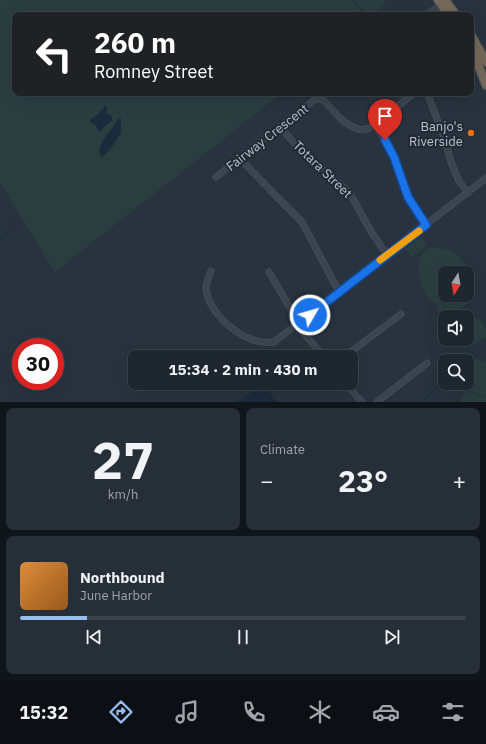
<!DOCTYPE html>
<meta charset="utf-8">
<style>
:root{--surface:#1e262f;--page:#262e37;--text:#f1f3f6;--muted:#a1a5aa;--line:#3c434b;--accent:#98beef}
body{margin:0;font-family:"IBM Plex Sans",sans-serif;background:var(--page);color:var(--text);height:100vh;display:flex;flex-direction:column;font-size:15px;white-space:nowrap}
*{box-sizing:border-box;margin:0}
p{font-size:13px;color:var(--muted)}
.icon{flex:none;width:22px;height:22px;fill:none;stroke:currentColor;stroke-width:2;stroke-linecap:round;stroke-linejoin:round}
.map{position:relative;height:402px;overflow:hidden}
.side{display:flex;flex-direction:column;gap:6px;padding:6px;background:#10151a;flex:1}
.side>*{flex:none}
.banner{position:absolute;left:12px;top:12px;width:462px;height:84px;border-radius:8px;box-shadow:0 4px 16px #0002,0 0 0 1px var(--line);background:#202124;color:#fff;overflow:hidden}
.needle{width:26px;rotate:191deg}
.tools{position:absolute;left:438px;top:266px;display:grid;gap:8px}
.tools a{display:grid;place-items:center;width:36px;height:36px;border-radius:8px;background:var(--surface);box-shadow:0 4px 16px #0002,0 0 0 1px var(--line);font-size:20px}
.speed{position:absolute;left:12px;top:338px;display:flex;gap:8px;font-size:20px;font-weight:700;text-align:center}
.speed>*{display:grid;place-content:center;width:52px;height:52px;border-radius:50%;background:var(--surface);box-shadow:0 4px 16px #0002,0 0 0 1px var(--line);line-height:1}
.speed .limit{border:6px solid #d22;background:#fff;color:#111}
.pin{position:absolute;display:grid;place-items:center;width:34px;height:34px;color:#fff;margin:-41px -17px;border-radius:50% 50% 50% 0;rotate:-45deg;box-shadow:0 0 4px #0007}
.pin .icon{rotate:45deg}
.me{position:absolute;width:44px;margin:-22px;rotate:52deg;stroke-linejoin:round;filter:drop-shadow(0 0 3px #0008)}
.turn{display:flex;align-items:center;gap:14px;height:84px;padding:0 16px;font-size:18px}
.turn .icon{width:52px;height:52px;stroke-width:2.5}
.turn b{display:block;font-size:28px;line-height:34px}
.big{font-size:30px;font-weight:800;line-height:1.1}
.side .card{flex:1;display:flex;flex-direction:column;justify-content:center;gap:6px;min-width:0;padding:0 14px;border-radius:8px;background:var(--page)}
.side .dial{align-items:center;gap:0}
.dial b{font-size:52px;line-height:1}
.song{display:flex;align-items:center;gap:12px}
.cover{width:48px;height:48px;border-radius:6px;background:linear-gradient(135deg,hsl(30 70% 55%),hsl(30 70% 35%))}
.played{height:4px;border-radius:2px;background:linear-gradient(90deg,var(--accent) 15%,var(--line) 15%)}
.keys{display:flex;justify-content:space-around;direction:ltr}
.heat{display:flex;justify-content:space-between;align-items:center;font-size:22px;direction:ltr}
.side .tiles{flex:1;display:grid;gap:6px;grid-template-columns:1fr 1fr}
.card:last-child{grid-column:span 2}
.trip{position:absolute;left:128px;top:350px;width:230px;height:40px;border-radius:8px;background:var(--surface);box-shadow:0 4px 16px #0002,0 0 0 1px var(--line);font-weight:800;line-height:40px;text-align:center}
.menu{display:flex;height:64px;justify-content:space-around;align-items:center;background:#0c0f13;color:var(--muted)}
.menu .icon{width:28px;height:28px}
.menu .on{color:var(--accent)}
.menu b{font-size:18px;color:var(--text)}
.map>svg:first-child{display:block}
.green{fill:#2a3e40;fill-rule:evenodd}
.water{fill:#1c2b3c}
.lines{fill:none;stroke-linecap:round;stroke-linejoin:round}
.stream{stroke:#1c2b3c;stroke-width:1}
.minor-casing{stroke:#464e58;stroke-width:7}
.highway-casing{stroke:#475059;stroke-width:10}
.minor{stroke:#3c454f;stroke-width:5.5}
.highway{stroke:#74685a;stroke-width:8}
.route-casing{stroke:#114b97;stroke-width:10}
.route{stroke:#1a73e8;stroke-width:7}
.slow{stroke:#f59e0b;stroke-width:7}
.food-dot{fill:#e8710a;stroke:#212a34;stroke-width:1.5}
.labels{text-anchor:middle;stroke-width:4;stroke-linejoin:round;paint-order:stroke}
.poi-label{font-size:13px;fill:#b9c0c9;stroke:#212a34;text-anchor:end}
.street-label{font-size:13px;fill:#b9c0c9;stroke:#212a34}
</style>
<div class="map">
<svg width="486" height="402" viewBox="0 0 486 402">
<rect width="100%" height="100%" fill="#28333f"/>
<path class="green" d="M0,0H352L364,15H15V93H282L55,272L0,183Z
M355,0H384L386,3L371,15H367Z
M421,237L427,245L412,257L405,249Z
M434,247C442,248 453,251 459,257C469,265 477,291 469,303C465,307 458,309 452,311L449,317L438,311L439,310L437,307L438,304C436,303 432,302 430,300C420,291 415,263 423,253C426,249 429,248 434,247ZM445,273H467V295H445Z
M478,317L486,329V337L470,347L465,339H467V324Z
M475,358L486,362V397L464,389L467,383Z
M465,391L486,398V402H460Z"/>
<path class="water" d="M105,106L107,107V114L112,116V120L99,132L96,125L90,122V120L98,114Z
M121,118V133C116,140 109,154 101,157C94,144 114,129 118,119Z
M263,386L278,402H236Z"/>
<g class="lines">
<path class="stream" d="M0,240L16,219
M421,402L445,382"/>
<g class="minor-casing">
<path id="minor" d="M427,15L441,4
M427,93L444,137L452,165L459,181L468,193
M375,124L394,157L408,197L426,225
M280,127L304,154L349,192L372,233L387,255
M240,159L302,222L339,292
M216,177L314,100L321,99C330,104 334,113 341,119C347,124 355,130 364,130C373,129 405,100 414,93
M211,271C209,277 206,282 206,289C209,316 247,347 274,342L486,178
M269,272L296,318L302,331L324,357
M344,357L401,314
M345,383L362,402
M377,402L427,363"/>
</g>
<g class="highway-casing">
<path id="highway" d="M438,0L446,11
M445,0L456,15
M471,35L486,62
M471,47L486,85"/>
</g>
<use href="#minor" class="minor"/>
<use href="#highway" class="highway"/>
</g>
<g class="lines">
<g class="route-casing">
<path id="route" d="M310,315L426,225L408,197L394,157L385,140"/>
</g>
<use href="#route" class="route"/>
<path class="slow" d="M380,260L419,231"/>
</g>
<circle class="food-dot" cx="471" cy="133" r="4"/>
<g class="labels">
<g class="poi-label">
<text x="463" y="131">Banjo's<tspan x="463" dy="15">Riverside</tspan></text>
</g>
<g class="street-label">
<text transform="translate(267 137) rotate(-38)" y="5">Fairway Crescent</text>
<text transform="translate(323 169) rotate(44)" y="5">Totara Street</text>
</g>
</g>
</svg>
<div class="tools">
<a><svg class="needle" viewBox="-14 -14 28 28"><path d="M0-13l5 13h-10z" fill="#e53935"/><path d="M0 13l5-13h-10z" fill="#a1a5aa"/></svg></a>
<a><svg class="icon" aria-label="sound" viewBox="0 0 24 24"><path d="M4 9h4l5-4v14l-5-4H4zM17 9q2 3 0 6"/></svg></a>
<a><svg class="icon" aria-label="search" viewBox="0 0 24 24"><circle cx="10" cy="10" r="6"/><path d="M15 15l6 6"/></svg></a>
</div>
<div class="speed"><div class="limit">30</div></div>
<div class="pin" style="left:385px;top:140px;background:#d93025"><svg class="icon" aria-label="arrive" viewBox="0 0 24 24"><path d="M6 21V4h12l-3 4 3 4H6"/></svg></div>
<svg class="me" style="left:310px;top:315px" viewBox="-20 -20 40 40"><circle r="17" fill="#1a73e8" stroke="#fff" stroke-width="3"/><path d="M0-11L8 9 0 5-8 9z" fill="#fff"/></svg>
<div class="trip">15:34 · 2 min · 430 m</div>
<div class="banner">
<div class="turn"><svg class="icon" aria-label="left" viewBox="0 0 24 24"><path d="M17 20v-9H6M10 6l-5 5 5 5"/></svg><div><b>260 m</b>Romney Street</div></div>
</div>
</div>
<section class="side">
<div class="tiles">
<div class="card dial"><b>27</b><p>km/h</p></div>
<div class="card"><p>Climate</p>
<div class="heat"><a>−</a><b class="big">23°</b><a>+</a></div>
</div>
<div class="card">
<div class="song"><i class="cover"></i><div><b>Northbound</b><p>June Harbor</p></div></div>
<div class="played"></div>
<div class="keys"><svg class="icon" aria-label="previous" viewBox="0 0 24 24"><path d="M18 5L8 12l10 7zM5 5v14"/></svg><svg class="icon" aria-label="pause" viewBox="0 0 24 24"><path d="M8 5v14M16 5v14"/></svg><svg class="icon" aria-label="next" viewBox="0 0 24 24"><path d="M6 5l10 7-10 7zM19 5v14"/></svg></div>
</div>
</div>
</section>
<nav class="menu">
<b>15:32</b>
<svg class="icon on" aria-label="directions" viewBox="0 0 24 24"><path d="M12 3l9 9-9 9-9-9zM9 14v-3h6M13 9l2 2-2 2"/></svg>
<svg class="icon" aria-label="music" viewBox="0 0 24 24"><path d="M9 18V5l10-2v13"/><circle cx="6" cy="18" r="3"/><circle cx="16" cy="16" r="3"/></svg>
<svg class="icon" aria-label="phone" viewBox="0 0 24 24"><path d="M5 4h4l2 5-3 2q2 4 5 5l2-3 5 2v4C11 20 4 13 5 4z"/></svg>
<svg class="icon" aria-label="climate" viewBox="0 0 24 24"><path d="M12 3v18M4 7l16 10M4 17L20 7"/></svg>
<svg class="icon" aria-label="car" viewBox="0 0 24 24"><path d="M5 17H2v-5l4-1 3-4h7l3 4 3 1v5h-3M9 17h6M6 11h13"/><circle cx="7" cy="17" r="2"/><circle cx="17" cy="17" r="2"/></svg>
<svg class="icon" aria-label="filters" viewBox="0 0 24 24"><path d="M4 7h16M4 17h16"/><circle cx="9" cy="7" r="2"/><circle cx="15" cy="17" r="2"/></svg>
</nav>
